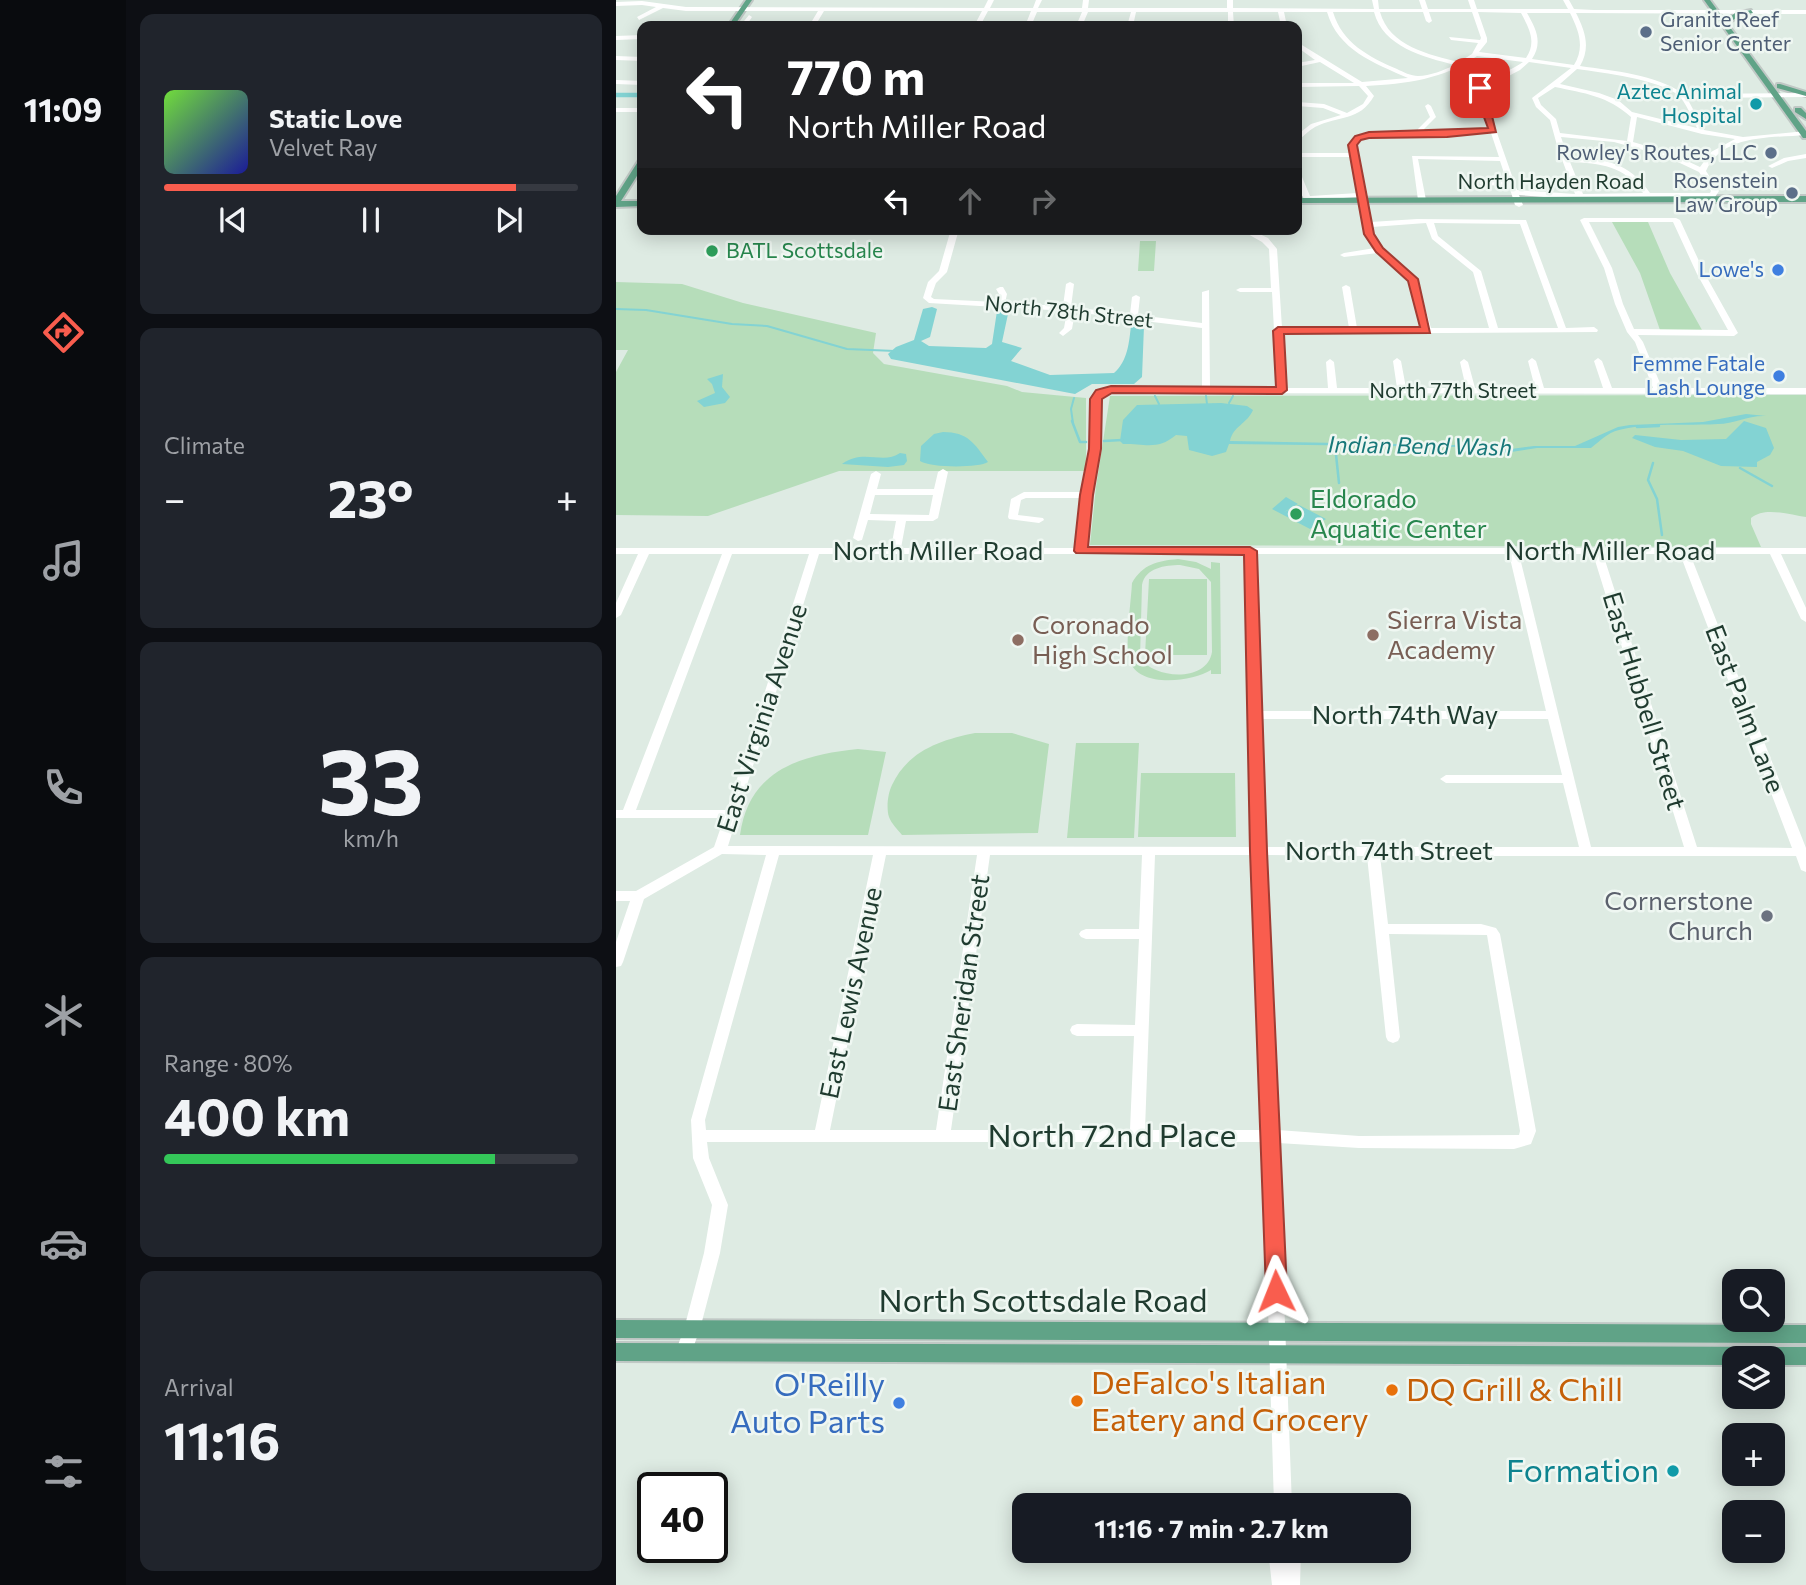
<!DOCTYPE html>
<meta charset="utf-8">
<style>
:root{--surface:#171b24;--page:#20242c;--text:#f1f3f6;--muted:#9ea1a6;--line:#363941;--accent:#f95d4e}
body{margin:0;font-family:Commissioner,sans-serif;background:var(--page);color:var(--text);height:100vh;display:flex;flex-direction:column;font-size:26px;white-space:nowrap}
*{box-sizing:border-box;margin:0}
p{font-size:23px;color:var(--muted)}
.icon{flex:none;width:38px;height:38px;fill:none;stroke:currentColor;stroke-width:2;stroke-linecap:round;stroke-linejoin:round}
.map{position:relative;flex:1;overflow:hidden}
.sheet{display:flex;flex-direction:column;gap:14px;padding:14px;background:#0d0f14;width:490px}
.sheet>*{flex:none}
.top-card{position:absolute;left:21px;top:21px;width:665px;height:214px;border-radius:14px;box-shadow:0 4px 18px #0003;background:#202124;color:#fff;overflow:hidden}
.tools{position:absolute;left:1106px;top:1269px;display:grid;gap:14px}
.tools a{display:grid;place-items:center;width:63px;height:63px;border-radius:14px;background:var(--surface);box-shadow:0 4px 18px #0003;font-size:35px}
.speed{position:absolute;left:21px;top:1472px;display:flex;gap:14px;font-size:35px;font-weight:700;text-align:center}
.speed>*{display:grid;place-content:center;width:91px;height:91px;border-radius:50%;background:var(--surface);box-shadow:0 4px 18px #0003;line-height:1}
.speed .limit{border:4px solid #111;border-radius:10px;background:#fff;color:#111}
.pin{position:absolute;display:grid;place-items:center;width:60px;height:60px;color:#fff;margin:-30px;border-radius:14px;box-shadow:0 4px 10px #0006}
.me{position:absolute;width:77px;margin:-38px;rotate:358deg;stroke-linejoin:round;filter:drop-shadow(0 0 5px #0008)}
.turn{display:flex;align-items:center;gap:24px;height:147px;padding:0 35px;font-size:32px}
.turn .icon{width:91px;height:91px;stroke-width:2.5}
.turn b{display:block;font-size:49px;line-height:60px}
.lanes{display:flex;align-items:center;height:66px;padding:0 35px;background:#0003;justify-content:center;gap:35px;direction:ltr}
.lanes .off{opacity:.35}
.big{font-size:52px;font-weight:700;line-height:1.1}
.sheet .tile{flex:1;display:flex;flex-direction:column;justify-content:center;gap:10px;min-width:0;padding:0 24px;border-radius:14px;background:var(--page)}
.sheet .dial{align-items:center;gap:0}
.dial b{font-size:91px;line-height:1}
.song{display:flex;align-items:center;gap:21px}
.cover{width:84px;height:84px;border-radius:10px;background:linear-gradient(135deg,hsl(100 70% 55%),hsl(240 70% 35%))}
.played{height:7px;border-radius:4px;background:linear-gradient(90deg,var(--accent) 85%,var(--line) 85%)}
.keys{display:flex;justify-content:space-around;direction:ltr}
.heat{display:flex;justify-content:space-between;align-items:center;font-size:38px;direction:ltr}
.charge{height:10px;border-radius:5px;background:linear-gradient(90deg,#34c759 80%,var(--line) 0)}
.trip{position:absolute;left:396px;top:1493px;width:399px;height:70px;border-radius:14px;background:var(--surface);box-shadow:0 4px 18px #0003;font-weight:700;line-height:70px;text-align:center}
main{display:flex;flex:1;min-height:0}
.tabs{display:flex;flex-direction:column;width:126px;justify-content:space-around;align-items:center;background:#090b0e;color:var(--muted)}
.tabs .icon{width:49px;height:49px}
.tabs .current{color:var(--accent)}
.tabs b{font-size:32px;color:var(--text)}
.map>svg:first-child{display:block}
.green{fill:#b6ddba;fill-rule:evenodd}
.water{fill:#83d3d3}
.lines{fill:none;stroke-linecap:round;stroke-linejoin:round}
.stream-far1{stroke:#83d3d3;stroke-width:2}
.stream{stroke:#83d3d3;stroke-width:2.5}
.canal{stroke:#83d3d3;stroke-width:4.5}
.major-casing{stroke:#c0c8c5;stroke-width:4}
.minor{fill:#fff;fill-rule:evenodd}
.major{fill:#60a387;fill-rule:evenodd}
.route{fill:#f95d4e;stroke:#a23c33;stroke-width:2}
.service-dot{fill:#5c6f8a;stroke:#eff7f2;stroke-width:2.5}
.culture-dot{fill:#0f9aa8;stroke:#eff7f2;stroke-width:2.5}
.leisure-dot{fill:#2e9e5b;stroke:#eff7f2;stroke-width:2.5}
.shop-dot{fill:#3f7fe0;stroke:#eff7f2;stroke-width:2.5}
.education-dot{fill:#8d6e63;stroke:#eff7f2;stroke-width:2.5}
.worship-dot{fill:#6b7280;stroke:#eff7f2;stroke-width:2.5}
.food-dot{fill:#e8710a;stroke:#eff7f2;stroke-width:2.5}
.labels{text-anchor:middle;stroke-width:5;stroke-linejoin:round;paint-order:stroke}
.far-service-label{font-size:21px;fill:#4e5e75;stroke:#eff7f2;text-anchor:end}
.far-culture-label{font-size:21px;fill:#0d838f;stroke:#eff7f2;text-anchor:end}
.far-street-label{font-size:21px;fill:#1f3b2f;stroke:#eff7f2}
.far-leisure-label{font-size:21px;fill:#27864d;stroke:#eff7f2;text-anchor:start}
.far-shop-label{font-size:21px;fill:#366cbe;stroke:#eff7f2;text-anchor:end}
.far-water-label{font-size:23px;font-style:italic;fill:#177879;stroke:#eff7f2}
.leisure-label{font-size:26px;fill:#27864d;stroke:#eff7f2;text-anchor:start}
.street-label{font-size:26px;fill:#1f3b2f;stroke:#eff7f2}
.education-label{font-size:26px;fill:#785e54;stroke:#eff7f2;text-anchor:start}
.worship-label{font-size:26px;fill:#5b616d;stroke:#eff7f2;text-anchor:end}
.near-street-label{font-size:32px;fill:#1f3b2f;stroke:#eff7f2}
.near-food-label{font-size:32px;fill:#c56008;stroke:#eff7f2;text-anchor:start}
.near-shop-label{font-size:32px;fill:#366cbe;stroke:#eff7f2;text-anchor:end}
.near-culture-label{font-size:32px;fill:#0d838f;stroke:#eff7f2;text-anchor:end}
</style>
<main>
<nav class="tabs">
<b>11:09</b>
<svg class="icon current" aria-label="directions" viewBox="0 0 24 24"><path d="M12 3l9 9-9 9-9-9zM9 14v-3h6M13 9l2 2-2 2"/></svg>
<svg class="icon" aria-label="music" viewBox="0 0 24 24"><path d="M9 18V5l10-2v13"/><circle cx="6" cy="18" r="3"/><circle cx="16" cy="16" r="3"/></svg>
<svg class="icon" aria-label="phone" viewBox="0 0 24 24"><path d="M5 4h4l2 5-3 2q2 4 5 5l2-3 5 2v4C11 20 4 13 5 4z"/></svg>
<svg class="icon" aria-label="climate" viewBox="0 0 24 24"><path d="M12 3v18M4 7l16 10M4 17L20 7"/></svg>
<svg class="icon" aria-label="car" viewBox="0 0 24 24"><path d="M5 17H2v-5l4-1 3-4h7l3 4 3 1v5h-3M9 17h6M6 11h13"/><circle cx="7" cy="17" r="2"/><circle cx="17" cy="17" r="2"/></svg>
<svg class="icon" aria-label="filters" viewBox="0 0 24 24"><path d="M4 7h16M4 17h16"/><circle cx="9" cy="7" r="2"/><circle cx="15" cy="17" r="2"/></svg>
</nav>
<section class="sheet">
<div class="tile">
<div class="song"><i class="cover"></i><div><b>Static Love</b><p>Velvet Ray</p></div></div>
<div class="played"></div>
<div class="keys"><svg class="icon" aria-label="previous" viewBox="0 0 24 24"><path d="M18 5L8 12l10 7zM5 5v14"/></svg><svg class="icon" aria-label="pause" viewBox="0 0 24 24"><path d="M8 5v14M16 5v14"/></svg><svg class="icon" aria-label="next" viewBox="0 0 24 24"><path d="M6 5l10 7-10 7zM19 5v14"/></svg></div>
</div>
<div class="tile"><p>Climate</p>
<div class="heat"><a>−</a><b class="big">23°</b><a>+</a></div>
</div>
<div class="tile dial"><b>33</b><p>km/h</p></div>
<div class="tile"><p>Range · 80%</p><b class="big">400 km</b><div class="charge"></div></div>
<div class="tile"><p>Arrival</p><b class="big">11:16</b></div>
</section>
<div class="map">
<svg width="1190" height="1585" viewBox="0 0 1190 1585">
<rect width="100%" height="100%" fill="#deebe3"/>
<path class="green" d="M996,222H1032L1054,273L1086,330H1044L1024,273Z
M524,241H540L538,271H522Z
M0,282L66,284L127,303L260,333L257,353L268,364L391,386L406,392L470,398V471H223L92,516L0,515V372L12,350H0Z
M1190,395V517C1173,515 1149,506 1135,518V524L1145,547L474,545L480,487L494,396Z
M562,559L580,562L595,569V562L604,563L605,674H595V670C576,682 521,689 513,659C509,642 515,602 516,583C527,564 541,561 562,559ZM564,565L583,569L595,582L596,652C591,683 538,679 524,658L526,585C529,568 549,565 564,565Z
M533,579H591V655H529Z
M359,733H396L433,744L422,833L286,835C282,830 275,823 273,817C270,808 272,793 276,785C292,751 324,740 359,733Z
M460,743H523L518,838H451Z
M242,749L270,752L252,835H124C133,770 184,755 242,749Z
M525,773H619L620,837H522Z"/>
<path class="water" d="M316,307L321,309L314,337L305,341L313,346L370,348L376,344L381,311L392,314L386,342L406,348L395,361L434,375L498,373C512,361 513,342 515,326L522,323L528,326L526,377L518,384H476L459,394L275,359L272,354L280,347L298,340L307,309Z
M107,374L106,387L114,397L109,403L88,407L81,401L99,393L96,384L91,379Z
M605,403L631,406L637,410C631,424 617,426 614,441L839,445H848L860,451H880L918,446H959L1002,427L1014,425L1087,422L1130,414L1150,416C1133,415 1118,424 1102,424C1069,426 1034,422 1003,430C991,433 984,441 975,448H921L882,454L855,452L843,447L613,444L610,452L596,456L573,450L571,436L560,435C542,450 531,444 507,444L504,441L507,420L521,405Z
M1128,421L1150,428L1158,448L1154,455L1141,462V467L1105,466L1067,451L1039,447L1016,438L1019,435L1065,440L1110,439Z
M327,432C352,432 358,443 372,462C363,468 314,468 304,461L305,446L318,434Z
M284,453L290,454L291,461L288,465L272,467L226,464C247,448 267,465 284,453Z
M670,497L682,504L668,512L683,505L710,519L694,529L656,509Z"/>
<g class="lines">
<path class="stream-far1" d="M0,309L30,310L116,324L151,326L231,349L279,351
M539,396L543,404
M590,396L591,404
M613,403L617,396
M457,423L455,409L458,398"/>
<path class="stream" d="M456,421L464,442H470
M1021,427L1043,426
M488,441L506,440
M719,445L723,483
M1037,463L1032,480L1041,499L1046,535
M1124,468L1156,486"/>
<path class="canal" d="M0,95H26"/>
<g class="major-casing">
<path id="major" d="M130,0H136L118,26H112Z
M1088,0H1094L1190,131V138H1187Z
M1135,10L1137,13L1123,16L1114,22L1111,20L1119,13Z
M1164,84L1190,92V96L1161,88V84Z
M1179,108H1185L1190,113V119L1179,112Z
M23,160H26V168L5,201H26V206L0,207V196Z
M1190,196V202L681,203V198Z
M0,1320L1190,1325V1343L0,1338Z
M0,1343L1190,1347V1365H1157V1358H1118V1365L0,1361Z"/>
</g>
<path class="minor" d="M372,0H378L374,8H417L420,0H426L422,8H466L467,0H473L472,8H611V0H617V8L758,9L756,0H762L763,9H806L803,0H809L812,9H855L852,0H858L861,9H952L947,0H953L958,9L978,10H1190V14L960,13C969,31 975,47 964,66C998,71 1039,74 1068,94L1190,93V97L1071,98L1088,130L1127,137L1190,131V135C1156,138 1106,134 1090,171L1103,191L1099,197L941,198L903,195L907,205L903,207L899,205L893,186L867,185L863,183L867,181L891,182L884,161L802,159L810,200L806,202L802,200L796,156L883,157L875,133L826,137H754L741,143L755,222L801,219L910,220L950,328L978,327L982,330L981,332L667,334L670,388H712L710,362L714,359L718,362L721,388H781L777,361L781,358L785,361L790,388H850L844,362L848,359L852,362L859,388H919L912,361L916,358L920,361L928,388H987L978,361L982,358L986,361L996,388H1037L1019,342L1011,332L999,304L988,268L964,220L968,218H1060L1064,220L1089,274L1122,333L1118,336L1022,335L1027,342L1046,388H1190V394L492,393L486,395L483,418L484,449L475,495L470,548H1190V554H1165L1190,608V622L1185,619L1154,554H1074L1190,848V872L1185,870L1180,856H764L772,924H865L880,928L884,934L920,1131L915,1144L898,1149L743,1148L662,1143L676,1505H658L647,1142H91L93,1158L112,1205L104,1253L84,1329L73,1359L67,1361L61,1359L59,1353L68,1329L88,1253L96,1205L77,1158L75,1120L150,855L106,854L28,899L7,962L5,966L0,967V942L14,901H0V891H20L98,847L108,818H0V810H7L106,554H33L5,615L0,618V603L22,554H0V548H275L280,521L252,520L246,540L242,541L237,538L255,474L260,471L265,474L261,489H318L322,472L327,469L332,472L322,518L317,521H290L285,548H460L465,498H410L405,500L402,515L427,518L428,520L423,523L393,519L392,517L395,499L408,492H466L474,449L473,418L479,392L491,387H586V328L520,320L517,322L513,319L459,312L456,329L447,336L443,333L448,328L451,311L313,303L307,298L312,282L323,271L335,229H343L331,272L320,283L315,297L318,299L381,302L383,294L380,289L384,287H387L391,294L389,303L447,306L450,284L454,282L458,284L455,307L514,314L516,297L520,295L524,297L522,315L586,323V292L593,290L594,387L661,388L656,292H624L620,290L624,288H655L653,249L646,242L623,229H633L652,238L661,249L666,328H733L726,287L730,285L734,287L741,328H806L793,280L762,253L728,257L724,255L728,253L759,248L749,234L743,197L696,200L693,203C686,200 681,185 681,177H686L694,196L742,193L736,157H681V153H735V141L753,133H802V129L814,117L809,106L812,104L815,106L820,117L808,129L809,133L873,129L860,90C868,78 894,72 907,62L861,56C829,79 789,84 750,86L758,96C743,122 723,115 699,127C692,131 687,137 681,141V135L695,124L725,115L707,108L681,106V102L708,104L731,113L747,104L752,96L743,86L681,87V83H738L704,62L681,67V63L699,60L681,47V42L746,82L792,78C758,63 722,50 711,12H668L671,26H665L662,12H617L618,26H612V12H520L517,26H511L515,12H472L466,26H460L466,12H421L415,26H409L415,11H372L364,26H358L366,11H208L199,26H193L202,11H70L47,8L23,20L21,17L40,7L26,5L0,6V2L26,1L70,7L368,8ZM717,12H758C767,47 808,57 839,65C828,70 814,76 802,76C795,76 787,72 781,69C753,57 726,43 717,12ZM764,12H807L810,21L813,23L816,21L813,12H856L865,38L864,40L833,37L835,40L862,43L856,54L843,62C814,55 773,46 764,12ZM862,12L905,13C913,28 921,42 910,58L863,52L871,42V38ZM911,13H954C963,31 969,47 958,65L916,59C927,42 920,29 911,13ZM913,62L955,68L916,98L920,107L934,120L942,149L959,194L901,190L866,90L904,70ZM961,69C988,73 1041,79 1062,95C1070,102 1076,118 1081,128L1016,112L1002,100L983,93L944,84ZM939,87C968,93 992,96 1015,117L1011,141L944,133L940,119L925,105L922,98ZM1021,117L1086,134L1119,139L1095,152L1084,167L1054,153L1017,142ZM945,137L998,142L1049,156L1083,172L1095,191L1094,193H1034C1012,161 989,159 952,158ZM954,162C984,163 1009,166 1027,193L967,194ZM973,222H1057L1081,274L1112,330L1018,329L1007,304L996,268ZM810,223L816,239L857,272L873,328H815L801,279L769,251L757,234L756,227ZM818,223L904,224L942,328H882L865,271L822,236ZM259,495H317L313,515L254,514ZM116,554H193L111,810H20ZM203,554H629L638,847L112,846ZM639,554H893L930,711H645ZM903,554H977L1068,847H975ZM987,554H1064L1176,848L1081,847ZM646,719H932L946,775H830L824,779L830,783H947L963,847H651ZM163,855H257L199,1130H90L89,1120ZM270,855H361L320,1130H214ZM374,855H526L523,929H470L465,931L463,934L465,937L470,939H523L519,1025L461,1024L456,1026L454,1030L456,1034L461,1036H518L514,1130H335ZM539,855H638L647,1130H529ZM651,855L751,856L770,1037L772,1041L777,1043L782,1041L784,1037L773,934L871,935L904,1131L903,1135L743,1136L662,1130Z
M133,15L136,17L130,26H124Z
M247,24H309L312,26H244Z
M26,35V39L0,40V36Z
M0,56L26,57V61L0,60Z
M0,80L26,81V85L0,84Z
M0,108H26V112H0Z
M1190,154V158L1172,161L1156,168L1152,166L1168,158Z
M652,1550H685L684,1585H656Z"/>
<use href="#major" class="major"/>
</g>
<path class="route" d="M861,86L869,88L880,132L831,137L753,138L745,140L741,145L758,234L767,248L802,279L814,333L668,334L671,390L666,394L496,393L486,399L485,449L477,495L472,547H634L641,551L651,851L671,1291L668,1297L660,1300L653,1297L650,1291L634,851L628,555L460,553L458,551L464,495L473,449L474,399L480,390L495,386L660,387L657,331L662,327H804L792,281L760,252L748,234L732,145L739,136L753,132L872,128L859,93Z"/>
<g class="service-dot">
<circle cx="1030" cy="32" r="7"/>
<circle cx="1155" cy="153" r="7"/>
<circle cx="1176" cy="193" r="7"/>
</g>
<g class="culture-dot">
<circle cx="1140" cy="104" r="7"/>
<circle cx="1057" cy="1471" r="7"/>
</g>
<g class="leisure-dot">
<circle cx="96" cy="251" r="7"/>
<circle cx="680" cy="514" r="7"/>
</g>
<g class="shop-dot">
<circle cx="1162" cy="270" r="7"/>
<circle cx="1163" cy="376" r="7"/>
<circle cx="283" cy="1403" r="7"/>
</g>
<g class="education-dot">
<circle cx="757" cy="635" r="7"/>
<circle cx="402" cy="640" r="7"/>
</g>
<circle class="worship-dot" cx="1151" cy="916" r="7"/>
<g class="food-dot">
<circle cx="776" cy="1390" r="7"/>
<circle cx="461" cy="1401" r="7"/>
</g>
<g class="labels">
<g class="far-service-label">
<text x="1044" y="27" text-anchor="start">Granite Reef<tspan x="1044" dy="24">Senior Center</tspan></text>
<text x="1141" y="160">Rowley's Routes, LLC</text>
<text x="1162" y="188">Rosenstein<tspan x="1162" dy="24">Law Group</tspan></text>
</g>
<g class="far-culture-label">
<text x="1126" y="99">Aztec Animal<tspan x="1126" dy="24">Hospital</tspan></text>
</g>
<g class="far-street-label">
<text x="935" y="189">North Hayden Road</text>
<text transform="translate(453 312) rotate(6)" y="7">North 78th Street</text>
<text x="837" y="398">North 77th Street</text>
</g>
<g class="far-leisure-label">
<text x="110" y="258">BATL Scottsdale</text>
</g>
<g class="far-shop-label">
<text x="1148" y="277">Lowe's</text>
<text x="1149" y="371">Femme Fatale<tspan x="1149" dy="24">Lash Lounge</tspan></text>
</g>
<g class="far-water-label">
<text transform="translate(804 446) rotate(1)" y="8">Indian Bend Wash</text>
</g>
<g class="leisure-label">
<text x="694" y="508">Eldorado<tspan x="694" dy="30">Aquatic Center</tspan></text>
</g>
<g class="street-label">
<text x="322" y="560">North Miller Road</text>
<text x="994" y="560">North Miller Road</text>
<text transform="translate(1028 701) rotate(73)" y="9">East Hubbell Street</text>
<text transform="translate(1129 709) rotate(69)" y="9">East Palm Lane</text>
<text x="789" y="724">North 74th Way</text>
<text transform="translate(146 718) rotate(-72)" y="9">East Virginia Avenue</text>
<text x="773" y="860">North 74th Street</text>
<text transform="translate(235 993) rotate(-78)" y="9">East Lewis Avenue</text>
<text transform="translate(348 993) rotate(-82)" y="9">East Sheridan Street</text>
</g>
<g class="education-label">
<text x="771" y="629">Sierra Vista<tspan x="771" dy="30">Academy</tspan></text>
<text x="416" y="634">Coronado<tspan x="416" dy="30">High School</tspan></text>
</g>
<g class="worship-label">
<text x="1137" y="910">Cornerstone<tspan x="1137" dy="30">Church</tspan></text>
</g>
<g class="near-street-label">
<text x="496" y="1147">North 72nd Place</text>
<text x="427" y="1312">North Scottsdale Road</text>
</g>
<g class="near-food-label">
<text x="475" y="1394">DeFalco's Italian<tspan x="475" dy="37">Eatery and Grocery</tspan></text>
<text x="790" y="1401">DQ Grill &amp; Chill</text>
</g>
<g class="near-shop-label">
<text x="269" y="1396">O'Reilly<tspan x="269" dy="37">Auto Parts</tspan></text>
</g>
<g class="near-culture-label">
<text x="1043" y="1482">Formation</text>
</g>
</g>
</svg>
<div class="tools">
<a><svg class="icon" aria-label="search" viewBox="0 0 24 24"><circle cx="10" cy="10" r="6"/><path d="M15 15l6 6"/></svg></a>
<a><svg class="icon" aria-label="layers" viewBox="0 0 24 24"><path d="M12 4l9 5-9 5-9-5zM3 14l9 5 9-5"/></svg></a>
<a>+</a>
<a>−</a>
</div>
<div class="speed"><div class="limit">40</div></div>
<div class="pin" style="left:864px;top:88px;background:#d93025"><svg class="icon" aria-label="arrive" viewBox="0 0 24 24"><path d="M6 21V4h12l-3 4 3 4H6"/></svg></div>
<svg class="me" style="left:660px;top:1291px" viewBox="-20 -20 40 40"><path d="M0-17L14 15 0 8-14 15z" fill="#f95d4e" stroke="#fff" stroke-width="4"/></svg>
<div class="trip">11:16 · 7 min · 2.7 km</div>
<div class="top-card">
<div class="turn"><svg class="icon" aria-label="left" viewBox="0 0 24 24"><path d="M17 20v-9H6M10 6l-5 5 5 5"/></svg><div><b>770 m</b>North Miller Road</div></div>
<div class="lanes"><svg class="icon" aria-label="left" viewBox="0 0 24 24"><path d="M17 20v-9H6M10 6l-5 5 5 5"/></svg><svg class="icon off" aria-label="ahead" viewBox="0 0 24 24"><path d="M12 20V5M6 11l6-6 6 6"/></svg><svg class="icon off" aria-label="right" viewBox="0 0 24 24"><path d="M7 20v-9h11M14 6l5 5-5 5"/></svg></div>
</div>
</div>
</main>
